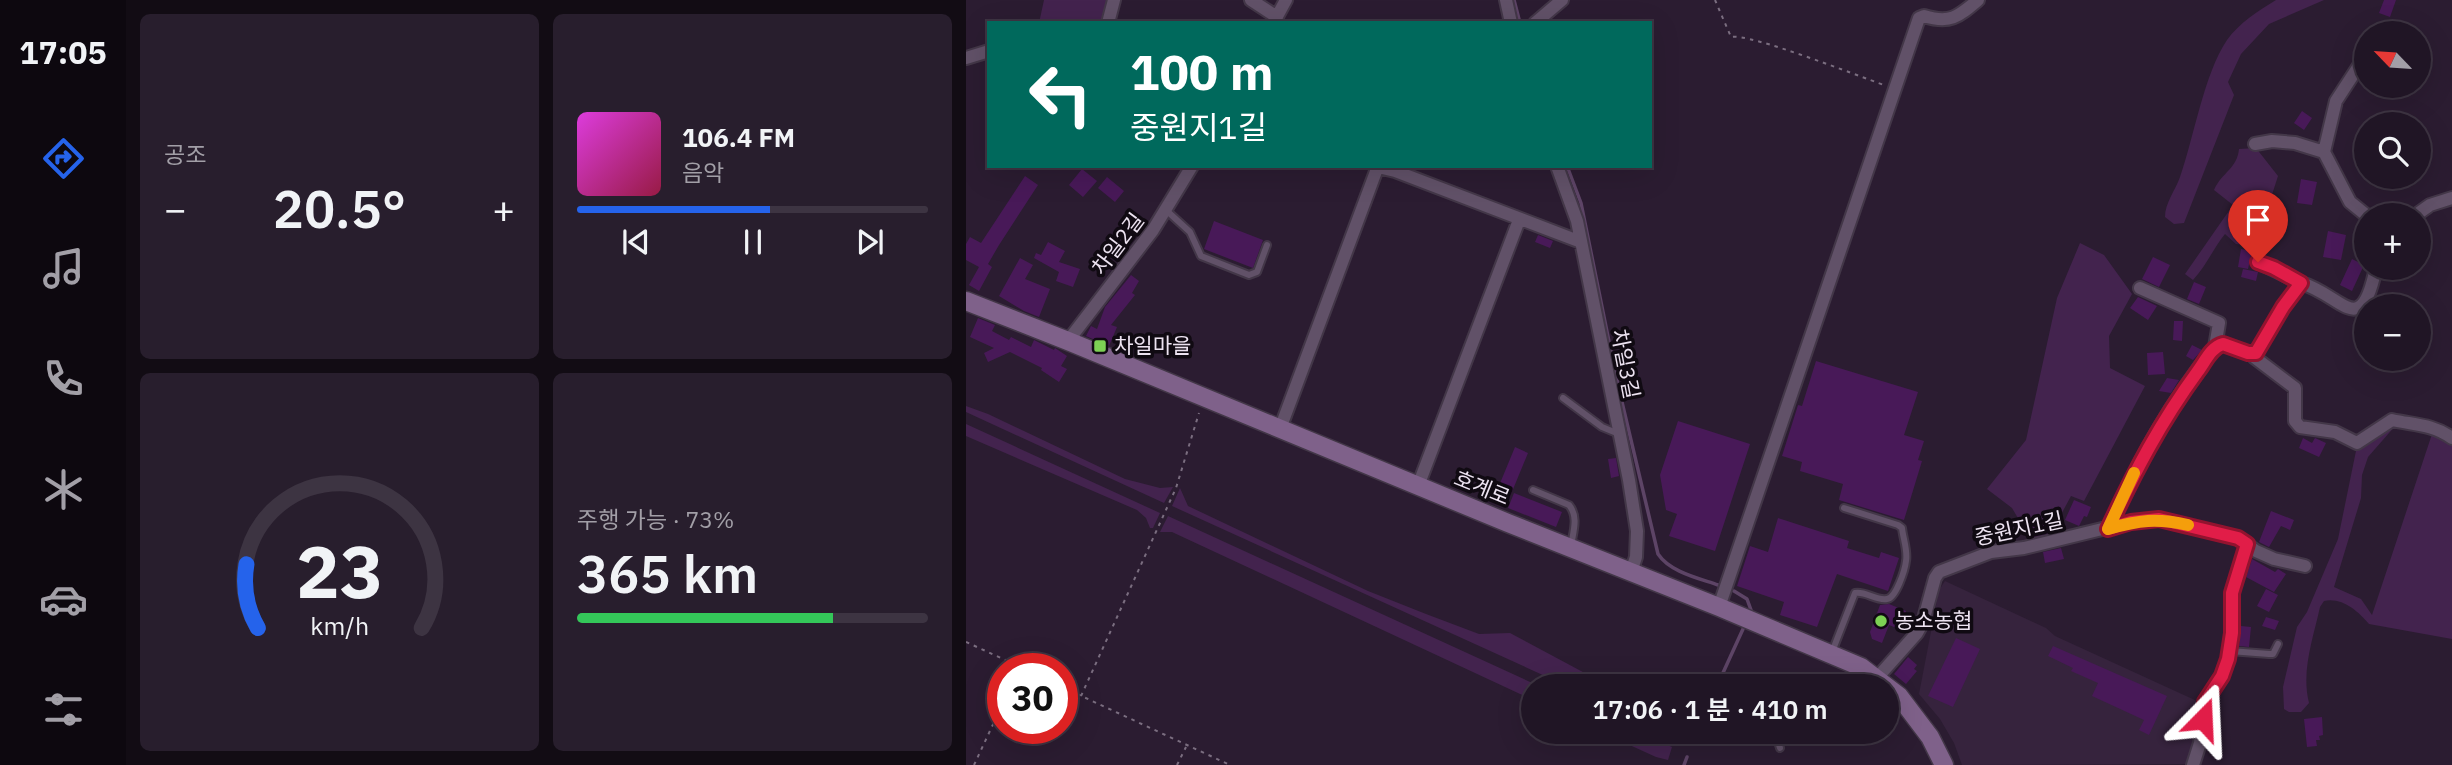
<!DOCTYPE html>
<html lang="ko">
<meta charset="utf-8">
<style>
:root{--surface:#201525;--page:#281e2d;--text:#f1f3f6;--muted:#a29fa7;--line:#3d3442;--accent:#2563eb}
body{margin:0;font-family:"IBM Plex Sans","Noto Sans KR",sans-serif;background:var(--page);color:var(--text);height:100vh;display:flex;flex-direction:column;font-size:26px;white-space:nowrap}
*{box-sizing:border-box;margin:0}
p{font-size:23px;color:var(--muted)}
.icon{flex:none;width:38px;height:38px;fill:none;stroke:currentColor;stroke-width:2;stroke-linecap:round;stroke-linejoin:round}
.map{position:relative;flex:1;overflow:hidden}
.panel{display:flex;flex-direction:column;gap:14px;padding:14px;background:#120c14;width:840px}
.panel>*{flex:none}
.guide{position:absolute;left:21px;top:21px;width:665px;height:147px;border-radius:0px;box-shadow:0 7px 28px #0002,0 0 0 2px var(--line);background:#00695c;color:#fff;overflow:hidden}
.needle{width:46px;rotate:295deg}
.buttons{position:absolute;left:1388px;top:21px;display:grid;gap:14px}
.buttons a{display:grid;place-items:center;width:77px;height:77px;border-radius:50%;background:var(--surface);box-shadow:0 7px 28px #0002,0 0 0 2px var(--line);font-size:35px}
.speed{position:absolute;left:21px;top:653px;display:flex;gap:14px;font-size:35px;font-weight:700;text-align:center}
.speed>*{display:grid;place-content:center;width:91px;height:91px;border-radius:50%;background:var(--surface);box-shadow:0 7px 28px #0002,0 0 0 2px var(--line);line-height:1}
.speed .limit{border:10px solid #d22;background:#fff;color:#111}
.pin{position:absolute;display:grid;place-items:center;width:60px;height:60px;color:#fff;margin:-72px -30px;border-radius:50% 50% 50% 0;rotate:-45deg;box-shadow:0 0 7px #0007}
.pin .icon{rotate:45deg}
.me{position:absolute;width:77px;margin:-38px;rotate:21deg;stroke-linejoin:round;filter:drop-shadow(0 0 5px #0008)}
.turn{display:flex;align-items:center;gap:24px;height:147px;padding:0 28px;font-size:32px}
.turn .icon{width:91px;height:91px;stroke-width:2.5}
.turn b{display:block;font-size:49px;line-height:60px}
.big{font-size:52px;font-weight:600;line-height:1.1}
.panel .tile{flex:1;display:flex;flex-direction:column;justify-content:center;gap:10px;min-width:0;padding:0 24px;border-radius:10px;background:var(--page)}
.panel .dial{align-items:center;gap:0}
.dial svg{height:182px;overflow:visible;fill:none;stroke:var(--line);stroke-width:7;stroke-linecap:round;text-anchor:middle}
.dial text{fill:var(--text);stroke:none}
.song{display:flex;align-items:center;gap:21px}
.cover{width:84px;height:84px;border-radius:10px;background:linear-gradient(135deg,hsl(300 70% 55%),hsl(340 70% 35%))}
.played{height:7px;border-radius:4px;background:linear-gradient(90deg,var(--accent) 55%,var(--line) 55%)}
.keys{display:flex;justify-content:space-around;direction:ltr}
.heat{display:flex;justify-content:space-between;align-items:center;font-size:38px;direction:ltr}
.charge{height:10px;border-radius:5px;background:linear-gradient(90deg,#34c759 73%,var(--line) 0)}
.panel .tiles{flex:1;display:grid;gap:14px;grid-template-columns:repeat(2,1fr)}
.trip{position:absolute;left:555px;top:674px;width:378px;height:70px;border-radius:35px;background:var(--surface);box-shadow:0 7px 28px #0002,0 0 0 2px var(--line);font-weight:600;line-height:70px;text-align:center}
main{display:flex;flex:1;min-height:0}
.dock{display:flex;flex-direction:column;width:126px;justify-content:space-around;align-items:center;background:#0d080f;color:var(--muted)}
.dock .icon{width:49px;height:49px}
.dock .active{color:var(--accent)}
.dock b{font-size:32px;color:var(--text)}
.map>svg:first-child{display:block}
.built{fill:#36233d}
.green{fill:#43234e}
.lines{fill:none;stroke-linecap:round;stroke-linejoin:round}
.stream{stroke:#5d4466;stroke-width:3.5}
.building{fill:#481958}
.lane-casing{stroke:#433748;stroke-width:10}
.street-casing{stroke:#433748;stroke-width:16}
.secondary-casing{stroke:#433748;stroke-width:21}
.path{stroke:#7b6e80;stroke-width:2;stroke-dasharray:3.5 5;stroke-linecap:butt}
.lane{stroke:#615168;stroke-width:6}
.street{stroke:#615168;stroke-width:12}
.secondary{stroke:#7f618a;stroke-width:18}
.route-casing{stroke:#92132f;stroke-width:18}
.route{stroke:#e11d48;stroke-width:12}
.slow{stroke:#f59e0b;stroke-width:12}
.poi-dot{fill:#7dd154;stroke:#100a12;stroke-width:2.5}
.labels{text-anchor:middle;stroke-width:7;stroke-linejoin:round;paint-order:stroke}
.street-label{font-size:21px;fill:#ede3f1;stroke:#100a12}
.poi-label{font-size:21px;fill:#ede3f1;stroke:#100a12;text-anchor:start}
</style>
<main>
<nav class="dock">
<b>17:05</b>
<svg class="icon active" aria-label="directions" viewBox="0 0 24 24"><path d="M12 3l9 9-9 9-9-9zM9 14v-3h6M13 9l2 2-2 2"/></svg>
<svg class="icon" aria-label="music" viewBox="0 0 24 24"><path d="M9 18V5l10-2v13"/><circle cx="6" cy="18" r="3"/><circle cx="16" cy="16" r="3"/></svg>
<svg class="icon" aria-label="phone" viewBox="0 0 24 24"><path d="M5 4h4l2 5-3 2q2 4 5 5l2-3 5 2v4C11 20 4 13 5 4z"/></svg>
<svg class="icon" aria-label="climate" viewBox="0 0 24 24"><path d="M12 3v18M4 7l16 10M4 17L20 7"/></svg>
<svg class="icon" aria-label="car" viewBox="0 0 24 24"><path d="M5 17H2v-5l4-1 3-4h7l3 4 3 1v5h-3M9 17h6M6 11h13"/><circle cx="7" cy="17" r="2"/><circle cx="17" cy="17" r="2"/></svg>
<svg class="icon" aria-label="filters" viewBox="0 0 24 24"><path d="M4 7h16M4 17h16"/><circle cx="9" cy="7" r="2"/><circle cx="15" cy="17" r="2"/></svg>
</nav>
<section class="panel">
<div class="tiles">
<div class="tile"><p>공조</p>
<div class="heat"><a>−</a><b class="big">20.5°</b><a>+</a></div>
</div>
<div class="tile">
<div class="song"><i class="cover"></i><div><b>106.4 FM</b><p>음악</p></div></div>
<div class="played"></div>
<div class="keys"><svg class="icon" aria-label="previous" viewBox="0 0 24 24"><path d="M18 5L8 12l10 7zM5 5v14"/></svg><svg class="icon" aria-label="pause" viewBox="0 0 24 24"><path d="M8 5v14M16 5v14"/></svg><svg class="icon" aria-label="next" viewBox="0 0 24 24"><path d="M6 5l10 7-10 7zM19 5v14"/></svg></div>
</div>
<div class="tile dial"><svg viewBox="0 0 100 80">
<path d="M14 69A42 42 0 1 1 86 69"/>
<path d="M14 69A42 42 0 0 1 9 41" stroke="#2563eb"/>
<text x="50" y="56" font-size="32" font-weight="700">23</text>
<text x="50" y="72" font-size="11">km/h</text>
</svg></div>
<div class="tile"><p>주행 가능 · 73%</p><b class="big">365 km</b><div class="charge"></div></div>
</div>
</section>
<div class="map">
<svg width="1486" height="765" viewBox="0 0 1486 765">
<rect width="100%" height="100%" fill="#2b1c31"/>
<path class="built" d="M979,581L1080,628L1089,636L1231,701V729L1221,764L996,765L988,743L974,719L953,694L973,590Z"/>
<path class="green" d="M78,0H144L139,23H73Z
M1310,0H1358L1303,24L1275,54L1262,82L1268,95L1218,223L1208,224L1199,217C1199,203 1209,191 1214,177C1228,137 1238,74 1261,40C1273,23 1292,11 1310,0Z
M1290,148L1312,176L1303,204L1307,212L1285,246L1270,244L1259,234C1247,249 1240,266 1227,280L1219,274L1267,205L1248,190C1256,172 1271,169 1273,149Z
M1114,243L1138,255L1166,294L1143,336L1144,368L1179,386L1118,501L1105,496L1084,535L1066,542L1046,508L1021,489L1060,440L1091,298Z
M0,406L22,414L159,479L194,488L207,487L198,503L0,412Z
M0,424L194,513L187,528H184L180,518L171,510L0,436Z
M1430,425L1402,457L1396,475L1395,498L1368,587L1395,599L1406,615L1467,431L1486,441V639L1403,624C1392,611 1376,597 1358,601L1354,607C1347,639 1335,671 1343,703L1335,712H1323L1318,709L1317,687L1331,627L1341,612L1372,539L1391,446Z
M214,488L222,506L402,591L460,614L513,634L544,633L643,686H601L206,506Z
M202,516L573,686H567V700L206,532H194Z
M635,732H673L706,747L702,760L690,757Z"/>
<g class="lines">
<path class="stream" d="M548,0L554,23
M601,166L615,203L651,381L692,554C704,572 732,578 752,585
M768,591L781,599L785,610
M751,686L777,629
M728,737L731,732
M718,765L721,757"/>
</g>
<path class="building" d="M1418,0H1430L1424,17L1413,13Z
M1336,111L1346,118L1338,130L1328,123Z
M116,169L131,181L117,197L103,185Z
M59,176L72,185L33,245L22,264L26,267L13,291L3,285L13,267L0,260V244L4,237L15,243Z
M141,177L158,191L149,202L132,188Z
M1335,179L1351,182L1346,205L1331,203Z
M248,221L297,240L287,268L238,249Z
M1362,231L1380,235L1375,260L1357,257Z
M572,235L587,241L584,248L569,242Z
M82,242L99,251L93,262L114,269L107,287L90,281L93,272L68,258L70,253L75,255Z
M1275,249L1286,251L1282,269L1272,267Z
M1187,257L1204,265L1193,287L1176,279Z
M54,258L67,265L59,279L84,289L73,317L58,311L33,296Z
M1386,259L1398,265L1386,291L1374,285Z
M1277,269L1292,272L1290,281L1275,277Z
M165,275L173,281L166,293L169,295L145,325L151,327L143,346L120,336L125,326L131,329L139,307Z
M1228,282L1240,287L1233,304L1221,299Z
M1172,297L1191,306L1182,320L1164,308Z
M12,318L29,325L26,331L43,340L45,337L65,347L68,340L88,350L89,348L101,356L95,366L101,369L93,382L75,370L76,368L44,352L22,362L18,353L28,348L4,337Z
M1208,321H1217L1216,341L1207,340Z
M1226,345L1236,350L1227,360L1220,356Z
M1197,352L1199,374L1182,375L1181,353Z
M850,361L952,392L938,435L958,441L952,460L956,461L938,520L873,500L877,484L834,471L836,462L816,456L832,405L836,406Z
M1201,378L1213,380L1205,393L1193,391Z
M712,421L784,444L749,551L703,536L711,514L700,510L694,475Z
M1337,438L1346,443L1349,438L1360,443L1353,457L1333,448Z
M549,447L562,453L543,499L530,493Z
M650,458L653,476L645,478L642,459Z
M548,493L596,512L590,527L542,508Z
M1108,500L1125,507L1121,517L1118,516L1113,526L1099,520Z
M1305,511L1328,520L1324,530L1315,526L1303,547L1293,542Z
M812,518L883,541L881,548L913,558L915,552L933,558L922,591L871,574L851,627L814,615L818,602L771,586L784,546L802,552Z
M1095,548L1098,559L1079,563L1077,552Z
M1286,559L1309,572L1312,569L1320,574L1308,592L1280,577Z
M1300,589L1312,595L1303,612L1291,606Z
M923,604L940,611L933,629L923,625L916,643L906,639L904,632L914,605Z
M1300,617L1313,621L1309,630L1296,626Z
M1275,626L1285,627L1283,647L1273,646Z
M990,638L1014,649L987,707L962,696Z
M1087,646L1201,696L1183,735L1173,730L1178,720L1126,696L1132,683L1105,671L1107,668L1082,656Z
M942,657L951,665L948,669L951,671L940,684L928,674Z
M1356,717L1357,735L1353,736L1354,740H1350L1351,746L1341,747L1338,719Z"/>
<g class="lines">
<g class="lane-casing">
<path id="lane" d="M201,211L224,232L235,256L283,275L291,272L301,245
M597,398L636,427L653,434
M567,490L603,505C613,517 607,532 605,546
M1264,651L1303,654H1307L1312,644
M866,652L889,593C900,591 910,601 921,599C930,598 939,570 940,561C942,551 937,538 936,528L932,525L878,508
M812,732L811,738L814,748"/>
</g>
<g class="street-casing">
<path id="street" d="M285,0L311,17
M540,0L545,23
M308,22L320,0
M142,23L148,0
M569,23L596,0
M1400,55L1370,101L1358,152L1384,202L1400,215
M0,58L23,51
M1289,144L1306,141L1329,143L1358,152
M591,166L611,221L663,480L671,531L670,557L665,572
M412,167L429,171L615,242
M1450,215L1464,205L1486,198
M1292,262L1335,283
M1174,288L1253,323L1249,347
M102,341L187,230L226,166
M1286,353L1288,357L1329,388V421L1334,427L1369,432L1391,443L1426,420C1449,425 1466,424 1486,438
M314,429L412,166
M452,486L553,220
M1142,529C1171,464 1204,402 1249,347L1257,344L1282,353H1290L1317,307L1335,283C1378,296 1394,341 1410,268
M753,607L953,18L958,16C984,24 992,17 1012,0
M911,678L951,633L957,622L969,578L973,572L1025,552L1058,548L1165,522L1193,519L1272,538L1290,551L1308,559L1339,566
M1227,765L1234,743L1239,702L1256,676L1262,659L1266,633V593L1281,544"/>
</g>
<g class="secondary-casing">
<path id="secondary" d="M0,301L102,341L542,523L753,607L895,667L933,696L964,737L978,765"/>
</g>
<path class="path" d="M749,0L765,37C784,33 892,76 918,85
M0,642L57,668
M96,687L264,765
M115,696L210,488L233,413
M8,765L37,703
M211,765L220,747"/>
<use href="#lane" class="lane"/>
<use href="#street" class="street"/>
<use href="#secondary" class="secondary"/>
</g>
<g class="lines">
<g class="route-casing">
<path id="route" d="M1237,719L1239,702L1256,676L1262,659L1266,633V593L1281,544L1272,538L1193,519L1165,522L1142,529C1169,471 1194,423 1232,371C1239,362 1245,347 1257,344L1282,353H1290L1317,307L1335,283L1308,268L1292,262"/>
</g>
<use href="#route" class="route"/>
<path class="slow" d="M1168,473L1142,529C1173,520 1191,518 1222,525"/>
</g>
<g class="poi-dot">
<rect x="127" y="339" width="14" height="14" rx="3.5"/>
<circle cx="915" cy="621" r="7"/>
</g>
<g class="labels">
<g class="street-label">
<text transform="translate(152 244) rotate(-53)" y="7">차일2길</text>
<text transform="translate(659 364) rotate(79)" y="7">차일3길</text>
<text transform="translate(516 488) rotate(22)" y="7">호계로</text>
<text transform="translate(1053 529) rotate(-12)" y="7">중원지1길</text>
</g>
<g class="poi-label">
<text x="148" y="353">차일마을</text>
<text x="929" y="628">농소농협</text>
</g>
</g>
</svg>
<div class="buttons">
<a><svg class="needle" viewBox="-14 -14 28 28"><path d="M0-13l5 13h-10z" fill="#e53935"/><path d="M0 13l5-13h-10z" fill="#a29fa7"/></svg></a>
<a><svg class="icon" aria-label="search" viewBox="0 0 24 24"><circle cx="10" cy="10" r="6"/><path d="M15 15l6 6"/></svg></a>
<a>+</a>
<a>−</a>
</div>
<div class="speed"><div class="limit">30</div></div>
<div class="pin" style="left:1292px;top:262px;background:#d93025"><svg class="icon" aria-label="arrive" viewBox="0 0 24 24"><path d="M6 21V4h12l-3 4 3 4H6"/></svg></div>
<svg class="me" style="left:1237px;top:719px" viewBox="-20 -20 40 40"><path d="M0-17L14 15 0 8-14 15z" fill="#e11d48" stroke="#fff" stroke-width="4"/></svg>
<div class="trip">17:06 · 1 분 · 410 m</div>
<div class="guide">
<div class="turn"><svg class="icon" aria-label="left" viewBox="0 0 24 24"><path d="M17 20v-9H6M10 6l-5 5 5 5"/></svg><div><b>100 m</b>중원지1길</div></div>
</div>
</div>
</main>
